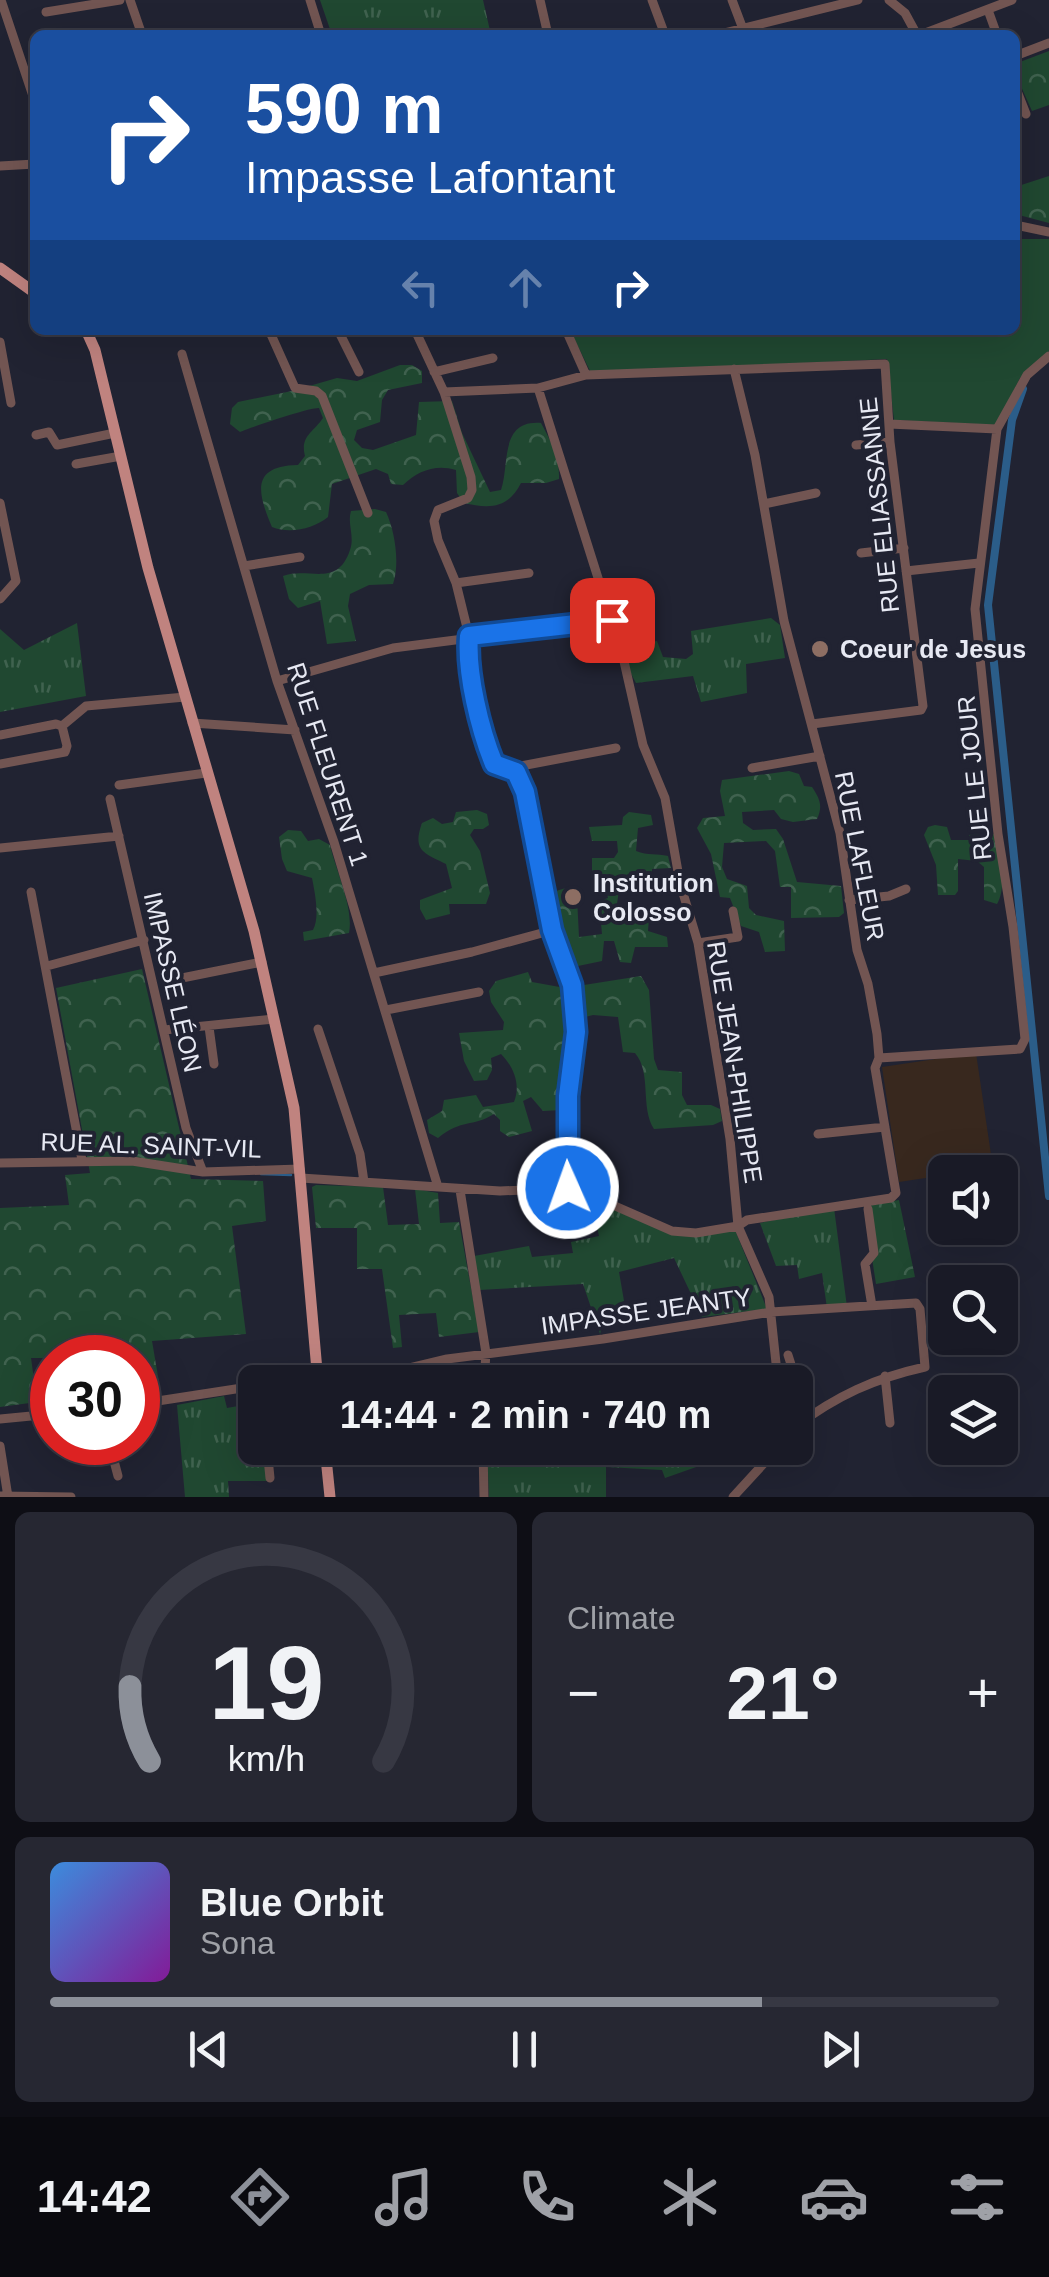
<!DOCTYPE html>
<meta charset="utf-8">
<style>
:root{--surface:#191a26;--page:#262732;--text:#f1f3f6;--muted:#9fa1a7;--line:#373843;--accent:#8c9099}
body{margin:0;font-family:Arial,sans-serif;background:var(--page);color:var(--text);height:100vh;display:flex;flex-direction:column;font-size:38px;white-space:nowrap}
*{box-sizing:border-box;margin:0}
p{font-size:32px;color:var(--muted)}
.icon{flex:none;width:55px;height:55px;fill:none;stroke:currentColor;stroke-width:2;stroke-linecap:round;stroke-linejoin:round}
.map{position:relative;height:1497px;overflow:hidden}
.details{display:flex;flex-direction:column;gap:15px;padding:15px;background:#0e0e15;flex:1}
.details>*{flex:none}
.hud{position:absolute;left:30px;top:30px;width:990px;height:305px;border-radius:15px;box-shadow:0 10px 40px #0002,0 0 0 2px var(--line);background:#1a4fa0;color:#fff;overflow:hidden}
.buttons{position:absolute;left:928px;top:1155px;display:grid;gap:20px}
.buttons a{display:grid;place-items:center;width:90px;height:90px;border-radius:15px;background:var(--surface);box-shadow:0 10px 40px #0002,0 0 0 2px var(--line);font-size:50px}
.speed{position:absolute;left:30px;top:1335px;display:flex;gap:20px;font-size:50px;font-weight:700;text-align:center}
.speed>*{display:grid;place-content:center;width:130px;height:130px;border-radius:50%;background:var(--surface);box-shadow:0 10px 40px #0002,0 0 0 2px var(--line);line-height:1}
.speed .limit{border:15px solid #d22;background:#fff;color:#111}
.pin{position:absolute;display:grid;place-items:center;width:85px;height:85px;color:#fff;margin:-42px;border-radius:20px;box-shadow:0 5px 15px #0006}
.me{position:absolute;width:110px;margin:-55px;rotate:358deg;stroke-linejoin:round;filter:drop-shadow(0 0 8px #0008)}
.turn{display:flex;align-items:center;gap:35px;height:210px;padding:0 50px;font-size:45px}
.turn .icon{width:130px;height:130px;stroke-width:2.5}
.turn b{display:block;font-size:70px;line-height:85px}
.lanes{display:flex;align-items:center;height:95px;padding:0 50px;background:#0003;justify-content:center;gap:50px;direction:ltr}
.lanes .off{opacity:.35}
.big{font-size:75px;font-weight:800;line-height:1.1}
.details .widget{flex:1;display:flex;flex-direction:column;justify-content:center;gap:15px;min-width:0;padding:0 35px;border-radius:15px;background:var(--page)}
.details .dial{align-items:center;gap:0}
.dial svg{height:260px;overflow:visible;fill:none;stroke:var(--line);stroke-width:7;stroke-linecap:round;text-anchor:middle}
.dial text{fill:var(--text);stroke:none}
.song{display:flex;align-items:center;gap:30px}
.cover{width:120px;height:120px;border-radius:15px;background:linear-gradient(135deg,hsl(210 70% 55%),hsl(290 70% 35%))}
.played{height:10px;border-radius:5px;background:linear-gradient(90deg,var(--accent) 75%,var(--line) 75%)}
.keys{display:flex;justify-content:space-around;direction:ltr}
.heat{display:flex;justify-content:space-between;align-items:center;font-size:55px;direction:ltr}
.details .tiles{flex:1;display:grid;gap:15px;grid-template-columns:1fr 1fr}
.widget:last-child{grid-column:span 2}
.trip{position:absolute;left:238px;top:1365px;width:575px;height:100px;border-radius:15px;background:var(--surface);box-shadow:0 10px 40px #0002,0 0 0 2px var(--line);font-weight:800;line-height:100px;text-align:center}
.menu{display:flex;height:160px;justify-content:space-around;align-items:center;background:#0a0a0f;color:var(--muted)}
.menu .icon{width:70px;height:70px}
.menu .on{color:var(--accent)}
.menu b{font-size:45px;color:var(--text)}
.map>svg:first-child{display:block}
.medical{fill:#38281e}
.grass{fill:url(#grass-tufts)}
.forest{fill:url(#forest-crowns)}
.green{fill:#204831}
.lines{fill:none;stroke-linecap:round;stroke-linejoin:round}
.stream{stroke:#2b5d89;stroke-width:2.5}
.canal{stroke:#2b5d89;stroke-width:8}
.minor{stroke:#725552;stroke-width:9}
.major{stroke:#c0837f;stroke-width:11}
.route-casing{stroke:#114b97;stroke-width:25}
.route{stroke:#1a73e8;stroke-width:18}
.education-dot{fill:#8d6e63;stroke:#212332;stroke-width:4}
.labels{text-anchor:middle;stroke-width:8;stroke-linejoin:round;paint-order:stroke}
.street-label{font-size:25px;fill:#e7e9f3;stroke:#212332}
.poi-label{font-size:25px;font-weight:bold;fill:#e7e9f3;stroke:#212332;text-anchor:start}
</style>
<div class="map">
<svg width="1049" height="1497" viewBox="0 0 1049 1497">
<defs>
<pattern id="grass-tufts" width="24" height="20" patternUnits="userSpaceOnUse" patternTransform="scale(2.5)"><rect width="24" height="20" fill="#204831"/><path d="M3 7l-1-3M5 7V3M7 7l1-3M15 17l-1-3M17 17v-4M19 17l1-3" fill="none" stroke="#40624f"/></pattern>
<pattern id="forest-crowns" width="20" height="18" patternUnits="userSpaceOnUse" patternTransform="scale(2.5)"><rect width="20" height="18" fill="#204831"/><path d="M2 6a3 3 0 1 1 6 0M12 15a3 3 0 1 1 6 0" fill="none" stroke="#40624f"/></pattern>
</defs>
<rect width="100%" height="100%" fill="#212332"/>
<path class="medical" d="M976,1053L993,1168L899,1182L882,1067Z"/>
<path class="grass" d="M320,0H483L491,35H332Z
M771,618L780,625L785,658L746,664L747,693L701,702L693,676L636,683L628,668L624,647L657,641L663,657L686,659L693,654L691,631Z
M77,623L86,696L0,712V629L24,650Z
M591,1200L673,1235L735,1230L767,1309L702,1317L674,1258L619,1272L624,1301L607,1310L600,1334L583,1284L479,1290L474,1256L529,1246L532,1257L573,1253L571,1242L599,1236Z
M834,1208L847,1307L827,1308L822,1273L799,1279L797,1265L776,1266L760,1223Z
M224,1396L227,1408L255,1403V1448H264L268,1481H228L229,1497H185L177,1405Z
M487,1448H695L699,1466L665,1478L662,1470L606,1467V1497H489Z"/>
<path class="forest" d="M1049,51V105L1032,111L1015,73V64Z
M1049,176V223L1015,214V187Z
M400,365H412L422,371V383L388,390L382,400L380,422L357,430L354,440L362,448L373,450L416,435L419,402L452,401L462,433L490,492L501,490C510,464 499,420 541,423C551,441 560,459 559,479L546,483H521C508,509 489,509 464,503L457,493L456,470C435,464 418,471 403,485L391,484L388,474L376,469L332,484L328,517C313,529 290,534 272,527C257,492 251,466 298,465L305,456C300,436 313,433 323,418L319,408C311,407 251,427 240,432L230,424L232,408L238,402L292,391L337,378L357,381Z
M375,509L386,512C395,531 400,564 393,584L369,585L350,594L348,606L356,641L327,644L320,601L298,608L289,599L283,576C308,566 337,589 350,550C355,536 347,524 351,511Z
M789,771L799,774L804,786L812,787C820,799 823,806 817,819L793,822L781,819L774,810L742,812L743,823L753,830L776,829L783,839L797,882L841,886L844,913L839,917L791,918V887H780L775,851L766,841L724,843L722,867L727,879L747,886L749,908L756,915L784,921L785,951L765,952L759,932L741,926L730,898L720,897L711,854L697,828L703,818L725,816L720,791L722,780Z
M477,810L487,814L489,825L483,829H474L470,835L480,851L490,893L486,904H449L450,914L426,920L420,909V900L452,888L446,864C424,853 412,851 422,823L433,818L442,824L453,822L456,812Z
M629,812L651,815L653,825L638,828L636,851C648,856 656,853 668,856L671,868L652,869V879L646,884H620L616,910L622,915L644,914L649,918L648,931L667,937L668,947H635L631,963L620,962L614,941H604L602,961L573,967C561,947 550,916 553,892L569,887L577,898L579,937L602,934L599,901L608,898L605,884L599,887L592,882V858H614L618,852L617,841H592L589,827L622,825L623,817Z
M935,825L947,827L951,840H969V835L994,834C999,854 1008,885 997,904L984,900V867L977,861L958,859V891L955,895H938L936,865L924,835L928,827Z
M288,830L301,831L308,841L319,839L330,845C336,871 354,908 349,933L304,941L303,932L313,930C320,918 315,893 312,878L287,871L282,859L279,837Z
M142,969L191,1179L263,1181L266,1221L232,1226L246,1334L152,1341L161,1394L138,1396V1358H31L37,1402L0,1407V1208L69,1205L65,1175L90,1173L56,988Z
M528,972L532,982L565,988L641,976L649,990L654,1059L658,1070L682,1072V1095L687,1105H711L720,1109L722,1121L713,1125L654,1129C640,1107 652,1073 635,1053L623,1052L618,1017L593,1015L569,1021L561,1110L543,1111L531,1097L523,1101L532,1131L509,1137L500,1131V1120L494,1114C471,1128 463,1118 438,1138L429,1133L427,1120L442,1111L444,1100L476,1095L483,1107L514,1102C521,1085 514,1067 501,1054L491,1058L492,1070L487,1080L474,1081L464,1061L459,1033L503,1030L504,1022L491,1002L489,991L496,981Z
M316,1185L383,1187L388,1225L419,1224L415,1189L438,1193L440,1223L459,1222L479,1332L439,1337L436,1313L399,1315L402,1347L393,1348L382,1269H357V1228H316L312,1187Z
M899,1200L915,1277L876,1284L864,1206Z"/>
<path class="green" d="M1015,239H1049V351L1020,378L997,425L894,420L887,359L591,373L570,330H1015Z"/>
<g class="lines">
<path class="stream" d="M261,1174L291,1175"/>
<path class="canal" d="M1023,389L1012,420L988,605L1049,1196"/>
<path class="minor" d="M1,0L35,102
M130,0L142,35
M310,0L321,35
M540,0L548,35
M652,0L665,35
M732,0L743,29
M889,0L905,13L917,35
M988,10L997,35
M46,12L120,0
M716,35L858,0
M920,35L1012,0
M1015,56L1049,43
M1015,86L1026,114
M0,166L35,164
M1015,225L1049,232
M269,330L295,388L316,391L322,396L368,513
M338,330L359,372
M415,330L444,392L471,477L472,490L468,498L438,510L434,521L438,540L456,583L469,636L468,655L488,747L494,765L516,772L525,793L553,930L572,985L576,1032L567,1096L568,1188
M566,330L586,375
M0,342L11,403
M182,354L277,681L334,842L438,1187
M434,372L493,358
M538,388L623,657L643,745L665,798L680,883L698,943L730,1139L738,1226L769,1297L778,1382
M444,392L538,388L586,375L885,364L890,442L923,706L921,710L812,724
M997,429L1027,375L1049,356
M36,435L49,432L57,445L115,433
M856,445L890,442
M76,464L121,456
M0,503L16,581L0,599
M764,504L816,493
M861,553L904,548
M244,566L300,557
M906,571L979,563
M456,583L529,573
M277,681L393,648L612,620
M192,723L295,730
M62,726L86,706L185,697
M0,735L56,724L62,726L67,746L65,752L0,764
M752,768L820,756
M516,772L521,766L616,748
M119,785L206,773
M110,799L186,1128L203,1172
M0,848L119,836
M31,892L82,1160
M849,900L889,896L906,889
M698,943L738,937L733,911
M47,966L144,940
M374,973L472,952L553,930
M177,979L262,962
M386,1010L479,992
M209,1027L214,1064
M318,1029L360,1154L364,1182
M164,1030L274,1019
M879,1058L1020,1049L1025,1039L1013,927L998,834L975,609L997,429L889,424
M818,1134L885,1127
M0,1163L132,1161L203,1172L300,1169
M301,1178L500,1191L568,1188L590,1195L672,1231L696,1233L738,1226L747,1220L891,1198L896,1193L875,1068L879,1058L877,1034L868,984L857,950L840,833L784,621L755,455L734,369
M460,1190L486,1353L484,1382
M868,1209L874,1253L865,1264L872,1306
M788,1355L804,1405L811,1414
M885,1376L890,1423
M283,1382L397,1371L447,1359L603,1339L771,1312L916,1303L920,1309L925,1367C875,1378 836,1396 795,1427
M138,1404L255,1386
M0,1419L52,1414
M109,1442L118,1476
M0,1446L8,1497
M267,1448L270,1478
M483,1448L484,1497
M0,1496L71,1497
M733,1497L778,1448"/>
<path class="major" d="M0,268L35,293
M86,330L95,350L148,568L254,931L294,1108L318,1382
M325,1448L330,1497"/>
</g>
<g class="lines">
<g class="route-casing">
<path id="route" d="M568,1188V1096L576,1032L572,985L552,930L525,792L516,772L494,764C480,730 466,673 469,636L612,620"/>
</g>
<use href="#route" class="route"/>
</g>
<g class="education-dot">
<circle cx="820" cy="649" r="10"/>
<circle cx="573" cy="897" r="10"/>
</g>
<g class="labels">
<g class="street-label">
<text transform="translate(879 505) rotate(-96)" y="9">RUE ELIASSANNE</text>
<text transform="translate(328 764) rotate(72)" y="9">RUE FLEURENT 1</text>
<text transform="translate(974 778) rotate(-96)" y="9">RUE LE JOUR</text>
<text transform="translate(860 856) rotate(79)" y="9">RUE LAFLEUR</text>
<text transform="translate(173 982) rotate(77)" y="9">IMPASSE LÉON</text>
<text transform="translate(735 1062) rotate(81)" y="9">RUE JEAN-PHILIPPE</text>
<text transform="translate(151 1145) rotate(2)" y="9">RUE AL. SAINT-VIL</text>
<text transform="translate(646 1311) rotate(-8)" y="9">IMPASSE JEANTY</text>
</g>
<g class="poi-label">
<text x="840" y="658">Coeur de Jesus</text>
<text x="593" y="892">Institution<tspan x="593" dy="29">Colosso</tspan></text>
</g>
</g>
</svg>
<div class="buttons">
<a><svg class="icon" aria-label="sound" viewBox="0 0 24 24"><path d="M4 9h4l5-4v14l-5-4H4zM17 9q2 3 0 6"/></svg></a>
<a><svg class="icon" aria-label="search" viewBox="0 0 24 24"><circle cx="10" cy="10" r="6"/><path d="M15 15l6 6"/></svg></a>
<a><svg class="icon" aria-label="layers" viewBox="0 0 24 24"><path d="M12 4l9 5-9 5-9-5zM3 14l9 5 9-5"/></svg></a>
</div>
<div class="speed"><div class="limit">30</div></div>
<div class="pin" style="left:612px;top:620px;background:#d93025"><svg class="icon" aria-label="arrive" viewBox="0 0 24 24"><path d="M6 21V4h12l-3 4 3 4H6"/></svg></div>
<svg class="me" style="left:568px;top:1188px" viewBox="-20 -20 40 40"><circle r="17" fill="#1a73e8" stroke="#fff" stroke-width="3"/><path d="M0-11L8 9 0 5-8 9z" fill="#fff"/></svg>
<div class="trip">14:44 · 2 min · 740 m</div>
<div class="hud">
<div class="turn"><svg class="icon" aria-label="right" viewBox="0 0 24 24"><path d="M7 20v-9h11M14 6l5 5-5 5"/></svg><div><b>590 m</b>Impasse Lafontant</div></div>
<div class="lanes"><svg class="icon off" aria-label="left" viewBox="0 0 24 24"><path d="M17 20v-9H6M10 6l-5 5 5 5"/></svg><svg class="icon off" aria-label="ahead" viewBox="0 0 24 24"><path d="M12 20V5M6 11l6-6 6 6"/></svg><svg class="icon" aria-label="right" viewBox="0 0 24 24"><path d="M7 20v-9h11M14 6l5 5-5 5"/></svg></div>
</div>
</div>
<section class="details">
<div class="tiles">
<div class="widget dial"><svg viewBox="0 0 100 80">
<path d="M14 69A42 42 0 1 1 86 69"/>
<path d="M14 69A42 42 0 0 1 8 46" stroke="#8c9099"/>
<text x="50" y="56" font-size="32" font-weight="700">19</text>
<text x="50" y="72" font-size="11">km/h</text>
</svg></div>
<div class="widget"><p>Climate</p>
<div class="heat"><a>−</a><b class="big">21°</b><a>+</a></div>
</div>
<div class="widget">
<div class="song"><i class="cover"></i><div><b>Blue Orbit</b><p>Sona</p></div></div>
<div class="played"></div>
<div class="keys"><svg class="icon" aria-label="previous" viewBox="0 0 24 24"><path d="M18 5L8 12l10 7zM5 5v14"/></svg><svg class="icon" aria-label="pause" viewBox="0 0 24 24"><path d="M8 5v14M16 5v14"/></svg><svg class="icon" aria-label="next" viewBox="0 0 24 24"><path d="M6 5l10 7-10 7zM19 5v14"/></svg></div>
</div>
</div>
</section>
<nav class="menu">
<b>14:42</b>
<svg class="icon on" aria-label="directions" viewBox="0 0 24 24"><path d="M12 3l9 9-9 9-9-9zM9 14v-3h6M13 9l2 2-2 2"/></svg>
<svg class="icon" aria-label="music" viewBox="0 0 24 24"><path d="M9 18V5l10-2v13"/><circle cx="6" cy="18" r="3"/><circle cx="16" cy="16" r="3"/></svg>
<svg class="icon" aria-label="phone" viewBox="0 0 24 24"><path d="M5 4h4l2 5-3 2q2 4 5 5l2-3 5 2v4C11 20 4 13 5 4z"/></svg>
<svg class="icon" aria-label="climate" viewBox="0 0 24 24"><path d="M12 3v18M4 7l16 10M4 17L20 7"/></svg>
<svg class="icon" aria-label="car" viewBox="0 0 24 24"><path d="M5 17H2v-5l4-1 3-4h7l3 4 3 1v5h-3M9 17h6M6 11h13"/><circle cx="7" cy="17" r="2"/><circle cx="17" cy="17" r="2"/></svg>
<svg class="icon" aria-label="filters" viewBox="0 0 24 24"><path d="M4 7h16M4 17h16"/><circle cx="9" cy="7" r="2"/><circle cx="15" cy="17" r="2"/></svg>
</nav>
